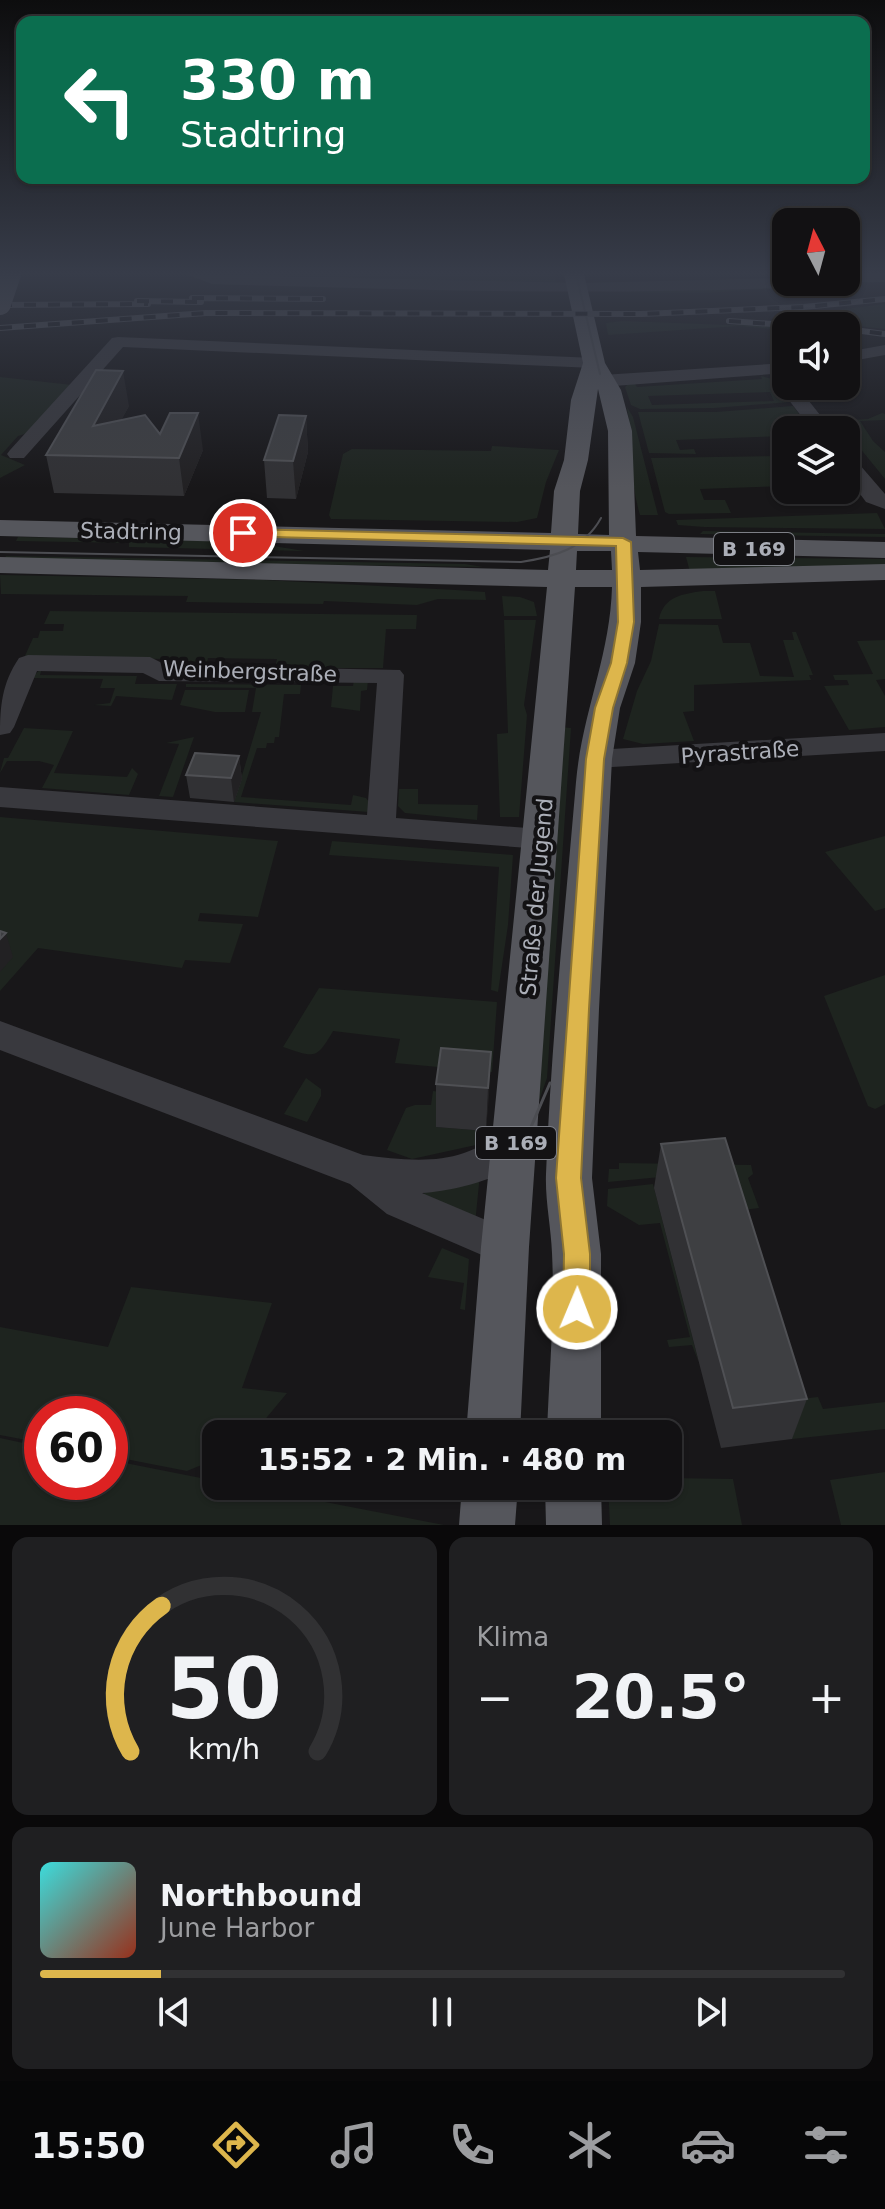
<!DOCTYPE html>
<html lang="de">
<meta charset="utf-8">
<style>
:root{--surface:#121113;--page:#1f1f21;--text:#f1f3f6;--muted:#9c9da0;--line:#313133;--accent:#ddb64c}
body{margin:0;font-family:"DejaVu Sans",sans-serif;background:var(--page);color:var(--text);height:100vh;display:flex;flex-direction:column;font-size:30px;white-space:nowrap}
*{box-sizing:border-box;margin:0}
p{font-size:26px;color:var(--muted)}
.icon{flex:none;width:44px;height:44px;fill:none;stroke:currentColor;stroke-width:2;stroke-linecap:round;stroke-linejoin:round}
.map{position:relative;height:1525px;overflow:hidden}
.side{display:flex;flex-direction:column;gap:12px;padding:12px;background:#0a090a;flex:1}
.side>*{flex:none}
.guide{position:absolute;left:16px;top:16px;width:854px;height:168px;border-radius:16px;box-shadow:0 2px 6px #0004,0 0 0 2px var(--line);background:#0b6e4f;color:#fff;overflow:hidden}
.needle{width:52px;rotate:354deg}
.tools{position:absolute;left:772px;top:208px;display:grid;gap:16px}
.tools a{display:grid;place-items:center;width:88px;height:88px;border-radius:16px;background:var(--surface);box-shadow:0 2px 6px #0004,0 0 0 2px var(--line);font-size:40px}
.speed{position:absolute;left:24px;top:1396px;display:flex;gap:16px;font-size:40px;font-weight:700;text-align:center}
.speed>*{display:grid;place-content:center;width:104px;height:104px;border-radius:50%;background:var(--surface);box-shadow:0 2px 6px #0004,0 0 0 2px var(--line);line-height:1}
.speed .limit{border:12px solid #d22;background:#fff;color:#111}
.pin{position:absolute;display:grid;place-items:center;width:68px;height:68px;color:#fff;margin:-34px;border:4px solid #fff;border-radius:50%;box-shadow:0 2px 8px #0007}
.me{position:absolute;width:88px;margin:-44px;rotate:1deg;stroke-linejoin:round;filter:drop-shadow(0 0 6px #0008)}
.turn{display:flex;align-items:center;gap:28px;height:168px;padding:0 32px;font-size:36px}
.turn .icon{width:104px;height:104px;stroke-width:2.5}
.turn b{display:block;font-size:56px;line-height:68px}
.big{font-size:60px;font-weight:700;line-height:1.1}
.side .card{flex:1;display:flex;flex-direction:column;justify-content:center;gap:12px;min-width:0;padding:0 28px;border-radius:16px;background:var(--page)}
.side .dial{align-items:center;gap:0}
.dial svg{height:208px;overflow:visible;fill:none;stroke:var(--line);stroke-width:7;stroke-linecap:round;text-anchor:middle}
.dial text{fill:var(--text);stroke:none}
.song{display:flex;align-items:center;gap:24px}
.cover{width:96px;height:96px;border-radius:12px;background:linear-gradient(135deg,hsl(180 70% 55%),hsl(10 70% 35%))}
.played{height:8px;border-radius:4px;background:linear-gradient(90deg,var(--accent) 15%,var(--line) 15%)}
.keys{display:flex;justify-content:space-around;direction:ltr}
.heat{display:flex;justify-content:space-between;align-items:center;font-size:44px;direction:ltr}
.side .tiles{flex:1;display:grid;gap:12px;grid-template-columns:1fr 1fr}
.card:last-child{grid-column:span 2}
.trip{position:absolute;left:202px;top:1420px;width:480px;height:80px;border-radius:16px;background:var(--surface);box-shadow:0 2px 6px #0004,0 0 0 2px var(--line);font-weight:700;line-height:80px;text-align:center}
.tabs{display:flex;height:128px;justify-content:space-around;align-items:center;background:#070708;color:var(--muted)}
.tabs .icon{width:56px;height:56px}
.tabs .active{color:var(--accent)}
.tabs b{font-size:36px;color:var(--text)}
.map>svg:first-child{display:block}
.green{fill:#1e241f;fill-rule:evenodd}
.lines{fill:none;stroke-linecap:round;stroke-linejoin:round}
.minor{fill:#39393e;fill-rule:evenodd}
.major{fill:#55565c;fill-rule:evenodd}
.tram-far1{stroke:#4c4d52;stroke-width:2}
.tram{stroke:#4c4d52;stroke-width:3}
.rail-casing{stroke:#4c4d52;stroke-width:6}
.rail{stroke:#131214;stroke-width:4;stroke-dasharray:12;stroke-linecap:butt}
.major-bridge{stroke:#55565c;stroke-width:22}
.wall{fill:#313134}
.shaded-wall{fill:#222123}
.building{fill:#3e3f42;stroke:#4f5054;stroke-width:2}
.route{fill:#ddb64c;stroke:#907631;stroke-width:2}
.labels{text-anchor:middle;stroke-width:8;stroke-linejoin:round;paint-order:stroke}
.shield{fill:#131214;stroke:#7d7f86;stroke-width:2}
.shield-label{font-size:20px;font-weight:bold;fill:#abaeb7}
.street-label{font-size:22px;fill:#abaeb7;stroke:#131214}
</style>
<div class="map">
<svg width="885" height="1525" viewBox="0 0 885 1525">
<rect width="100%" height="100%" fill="#181719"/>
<path class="green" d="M554,274L556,284L227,275Z
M885,279V282L703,293L597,292L711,290Z
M885,304V329L807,321L795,315Z
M622,321L786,327V330L739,326L608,335L606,323Z
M761,376L772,379L790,402L714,408L640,409L631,405L625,387L628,384H635L637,387L762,379ZM770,392L774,401L652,405L648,396Z
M0,377L72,385L31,432L18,436L1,455L25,465L0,478Z
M793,406L811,430H786V436L676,440L680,450L694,449L696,454L649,453L638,412H716Z
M627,407L633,417L658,515H640C629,480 633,443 627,407Z
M882,413L885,414V420L860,421L873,441L885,452V479L838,421L868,419Z
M492,446L559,450L546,482L537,518L517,522L331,519L329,515L343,454L352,449L491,451Z
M786,456V486L700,489L704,500H725L731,513L669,514L665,512L651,458Z
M877,513L885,529L704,527L678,525L676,520Z
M703,531L885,534V537L700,534Z
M18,537L243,541L304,551L129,547V543L16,541Z
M6,556L465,564L483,567L4,560Z
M686,557L885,559V567L690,572Z
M0,575L264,580L456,590L485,592L486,600L438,599L417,605L324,601L323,604L186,602L188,596L1,594Z
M703,591H715L722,619H659C664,596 683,594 703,591Z
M502,596L520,597L534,602L537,616H504Z
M50,611L417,615L416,629H386L383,668H275L277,659L208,658L206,667L178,664L179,659L24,658L33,638H38L40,631H63L64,624H44Z
M504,620H536L524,705L527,715L519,817H500L497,734L508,733Z
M659,624L718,625L723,643H750L760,676L794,677L783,640H794L792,632H796L813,675H809L811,680L694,685V711L683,712L694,741L643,744L623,739L637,691L651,661Z
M885,640V679L876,680L885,696V727L849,730L824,686L849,685L847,680H835L833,675L873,674L857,641Z
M42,668L40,675L137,676L135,684H177L172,700L116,696L111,706L94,705L110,703L115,688H100L103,679L31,678Z
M354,680H368L367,690L361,691L360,711L331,707L333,686H353Z
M186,684L301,685L300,694H284L279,737H275L274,743H267L266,748H257L241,797L351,805L353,795L366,798L370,803L369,812L234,802L261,712H252L256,688L186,687Z
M185,690H249L245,712H215L180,705Z
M560,727L571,728L547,1078L540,1098L532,1110Z
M24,728L73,731L54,773L127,777L132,768L138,774L129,795L42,788L54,765L39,761H7L0,773L4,758H8Z
M194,737L173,797L159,796L179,744L166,743Z
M399,789H418V804L478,805L477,820L405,813L398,806Z
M0,817L278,841L258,917L200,913L198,921L243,924L230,963L185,960L182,968L38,948L0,991Z
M885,836V908L875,911L825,852Z
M332,841L513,855L508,925L498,992L491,990L499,867L329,855Z
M885,975V1104L875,1109L868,1106L824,996Z
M319,988L497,1002L492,1072L395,1063L400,1039L333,1031C316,1061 314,1057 283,1047Z
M306,1078L321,1089V1096L307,1122L284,1114Z
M433,1091L441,1092L437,1127L486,1131L485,1143L412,1159L387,1150L406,1108L415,1105H431Z
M619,1163L751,1165L753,1174L748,1178L759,1208L743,1210L713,1172L608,1182L609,1169H619Z
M480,1174L475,1224L422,1203L425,1189Z
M653,1184L699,1363L692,1345L669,1347L667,1340L690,1337L660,1223L639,1225L607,1206L608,1189Z
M442,1248L469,1259L465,1310L460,1309L464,1283L428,1277Z
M131,1287L272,1303L242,1388L287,1393L253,1434H216V1459L187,1471L110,1456V1414H42V1443L0,1435V1327L108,1347Z
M818,1397L823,1409L885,1402V1429L792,1439L781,1401Z
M0,1438L42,1447V1482H110V1460L216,1481V1486H243L444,1525H0Z
M885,1472V1525H841L830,1480Z
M668,1478L733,1479L742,1525H610L608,1486H668Z"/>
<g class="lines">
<path class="minor" d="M186,274L580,283L786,278V282H809L801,287C605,296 408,290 212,284Z
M846,274H885V282H840H846Z
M118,337L594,358L603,363L594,368L123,347L24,458H10L7,454L10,450L112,338Z
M885,345V355L846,362V352Z
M786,363V373L587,388L578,382L587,376Z
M786,381V386H797L832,430H812L778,386Z
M846,455L853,457L885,494V509L866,502L846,475Z
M28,655L150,657L166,665L400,670L404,675L396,818L541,829L552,832L556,839L552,846L541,849L0,807V787L367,815L377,683L159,681L143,673L37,671L14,727L10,733L0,735C0,706 2,683 19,658Z
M885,733V751L595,768L585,765L581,759L585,753L595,750Z
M0,1021L363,1155C396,1159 432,1164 464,1153C482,1147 498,1135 516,1129L529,1134L535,1145C520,1176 455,1191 422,1193L519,1234L525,1247L519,1260L505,1265L387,1214L350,1184L0,1050Z"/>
<path class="major" d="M564,274H584L605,363L621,390L632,431L636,536L885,542V558L638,552L640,570L885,564V580L641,587V622L635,663L620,708L612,759L599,1009L592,1178L601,1254V1434H547C549,1374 555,1312 552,1253C551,1227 545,1200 546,1174C551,1043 565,912 576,782C582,713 610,657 612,587H575L529,1247L520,1434H466L481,1247L547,587L0,573V557L548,570L550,550L0,536V520L551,533L554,491L564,460L571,400L583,363ZM598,389L608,431L609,535L578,534L580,491L588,460ZM577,551H611L612,570H576Z
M462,1486H518L515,1525H459Z
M545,1486H601L602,1525H546Z"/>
<path class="tram-far1" d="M576,274L600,374
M0,552L521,562C554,557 584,549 601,518"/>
<path class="tram" d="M516,1145L531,1127L550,1083"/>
<g class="rail-casing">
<path id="rail" d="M192,298L323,299
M137,301L201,302
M0,305L148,304
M729,321L801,326
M792,322L824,326
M0,328L206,313L642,314L804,307L885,299
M846,329L885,334"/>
</g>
<use href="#rail" class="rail"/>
<path class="major-bridge" d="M0,304L10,274"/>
</g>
<path class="wall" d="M129,406L121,420L203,450L184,496L54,493L46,455Z
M306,416L308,452L296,499L267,498L264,460Z
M239,756L242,779L234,802L190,798L186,775Z
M491,1052L486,1131L436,1127V1084Z
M661,1144L807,1399L792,1439L721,1448L654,1188Z"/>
<path class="shaded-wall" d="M123,371L129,406L102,456L93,426Z
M198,413L203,450L184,496L179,458Z
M306,416L308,452L296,499L293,461Z
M239,756L242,779L234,802L231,778Z
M6,933L13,957L0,972V939Z
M491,1052L489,1096L486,1131L488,1088Z"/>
<path class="building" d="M96,370L123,371L93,426L145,415L160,434L170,413H198L179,458L46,455Z
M279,415L306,416L293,461L264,460Z
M195,753L239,756L231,778L186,775Z
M0,931L6,933L0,939Z
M441,1048L491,1052L488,1088L436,1084Z
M725,1138L807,1399L733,1408L661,1144Z"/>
<linearGradient id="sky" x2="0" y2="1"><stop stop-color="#0d0d0e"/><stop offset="0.56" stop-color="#373c49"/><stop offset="1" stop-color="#373c49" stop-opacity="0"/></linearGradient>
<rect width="885" height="488" fill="url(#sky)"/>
<path class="route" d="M243,529L623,538L631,542L634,622L627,663L613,708L604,759L589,1009L581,1178L590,1254V1309L586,1318L577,1322L567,1318L563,1309L564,1254L556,1178L586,759L595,708L611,663L618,622L616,546L238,536V530Z"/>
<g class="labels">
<g class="shield">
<rect x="714" y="533" width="80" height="32" rx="6"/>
<rect x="476" y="1127" width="80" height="32" rx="6"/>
</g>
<g class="shield-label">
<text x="754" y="556">B 169</text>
<text x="516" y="1150">B 169</text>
</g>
<g class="street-label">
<text transform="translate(131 531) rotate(1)" y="8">Stadtring</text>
<text transform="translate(250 671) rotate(2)" y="8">Weinbergstraße</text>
<text transform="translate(740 752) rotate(-4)" y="8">Pyrastraße</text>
<text transform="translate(536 897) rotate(-85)" y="8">Straße der Jugend</text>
</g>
</g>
</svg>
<div class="tools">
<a><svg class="needle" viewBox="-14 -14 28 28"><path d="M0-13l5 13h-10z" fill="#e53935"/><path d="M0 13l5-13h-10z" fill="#9c9da0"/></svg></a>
<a><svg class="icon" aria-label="sound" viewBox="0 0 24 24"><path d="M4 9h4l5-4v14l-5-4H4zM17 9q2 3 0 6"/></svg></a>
<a><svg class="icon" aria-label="layers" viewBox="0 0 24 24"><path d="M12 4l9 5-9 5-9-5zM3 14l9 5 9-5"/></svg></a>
</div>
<div class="speed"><div class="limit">60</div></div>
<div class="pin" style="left:243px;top:533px;background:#d93025"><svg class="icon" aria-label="arrive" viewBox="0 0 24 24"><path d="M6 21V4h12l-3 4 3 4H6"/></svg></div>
<svg class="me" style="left:577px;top:1309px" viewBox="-20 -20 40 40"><circle r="17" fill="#ddb64c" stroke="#fff" stroke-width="3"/><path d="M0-11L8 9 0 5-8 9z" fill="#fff"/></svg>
<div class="trip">15:52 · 2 Min. · 480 m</div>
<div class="guide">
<div class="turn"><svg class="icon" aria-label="left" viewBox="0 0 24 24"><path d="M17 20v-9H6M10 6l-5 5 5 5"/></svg><div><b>330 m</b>Stadtring</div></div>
</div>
</div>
<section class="side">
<div class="tiles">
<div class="card dial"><svg viewBox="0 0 100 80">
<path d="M14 69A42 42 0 1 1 86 69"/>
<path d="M14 69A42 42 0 0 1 26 13" stroke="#ddb64c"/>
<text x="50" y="56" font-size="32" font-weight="700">50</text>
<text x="50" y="72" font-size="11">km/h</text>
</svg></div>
<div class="card"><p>Klima</p>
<div class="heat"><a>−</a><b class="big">20.5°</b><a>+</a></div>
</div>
<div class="card">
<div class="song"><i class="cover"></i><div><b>Northbound</b><p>June Harbor</p></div></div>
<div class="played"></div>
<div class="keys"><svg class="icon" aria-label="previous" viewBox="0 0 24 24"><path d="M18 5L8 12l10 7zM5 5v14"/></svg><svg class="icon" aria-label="pause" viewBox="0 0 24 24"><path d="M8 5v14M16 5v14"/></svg><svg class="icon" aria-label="next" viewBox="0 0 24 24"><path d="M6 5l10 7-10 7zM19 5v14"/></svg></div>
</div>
</div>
</section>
<nav class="tabs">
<b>15:50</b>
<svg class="icon active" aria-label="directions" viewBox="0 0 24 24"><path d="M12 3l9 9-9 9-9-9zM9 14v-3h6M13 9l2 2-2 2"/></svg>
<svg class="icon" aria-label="music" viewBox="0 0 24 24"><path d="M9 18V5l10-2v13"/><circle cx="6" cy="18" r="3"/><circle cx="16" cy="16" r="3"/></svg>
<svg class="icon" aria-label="phone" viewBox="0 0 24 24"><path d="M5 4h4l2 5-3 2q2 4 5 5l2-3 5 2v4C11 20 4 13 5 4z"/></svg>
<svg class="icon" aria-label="climate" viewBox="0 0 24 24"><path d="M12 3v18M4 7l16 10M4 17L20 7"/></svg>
<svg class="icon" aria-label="car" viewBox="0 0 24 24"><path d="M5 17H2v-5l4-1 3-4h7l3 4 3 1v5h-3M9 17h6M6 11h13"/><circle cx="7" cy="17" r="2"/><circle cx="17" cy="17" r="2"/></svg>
<svg class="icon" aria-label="filters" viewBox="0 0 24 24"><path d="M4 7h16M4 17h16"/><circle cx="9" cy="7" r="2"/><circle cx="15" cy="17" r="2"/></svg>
</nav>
